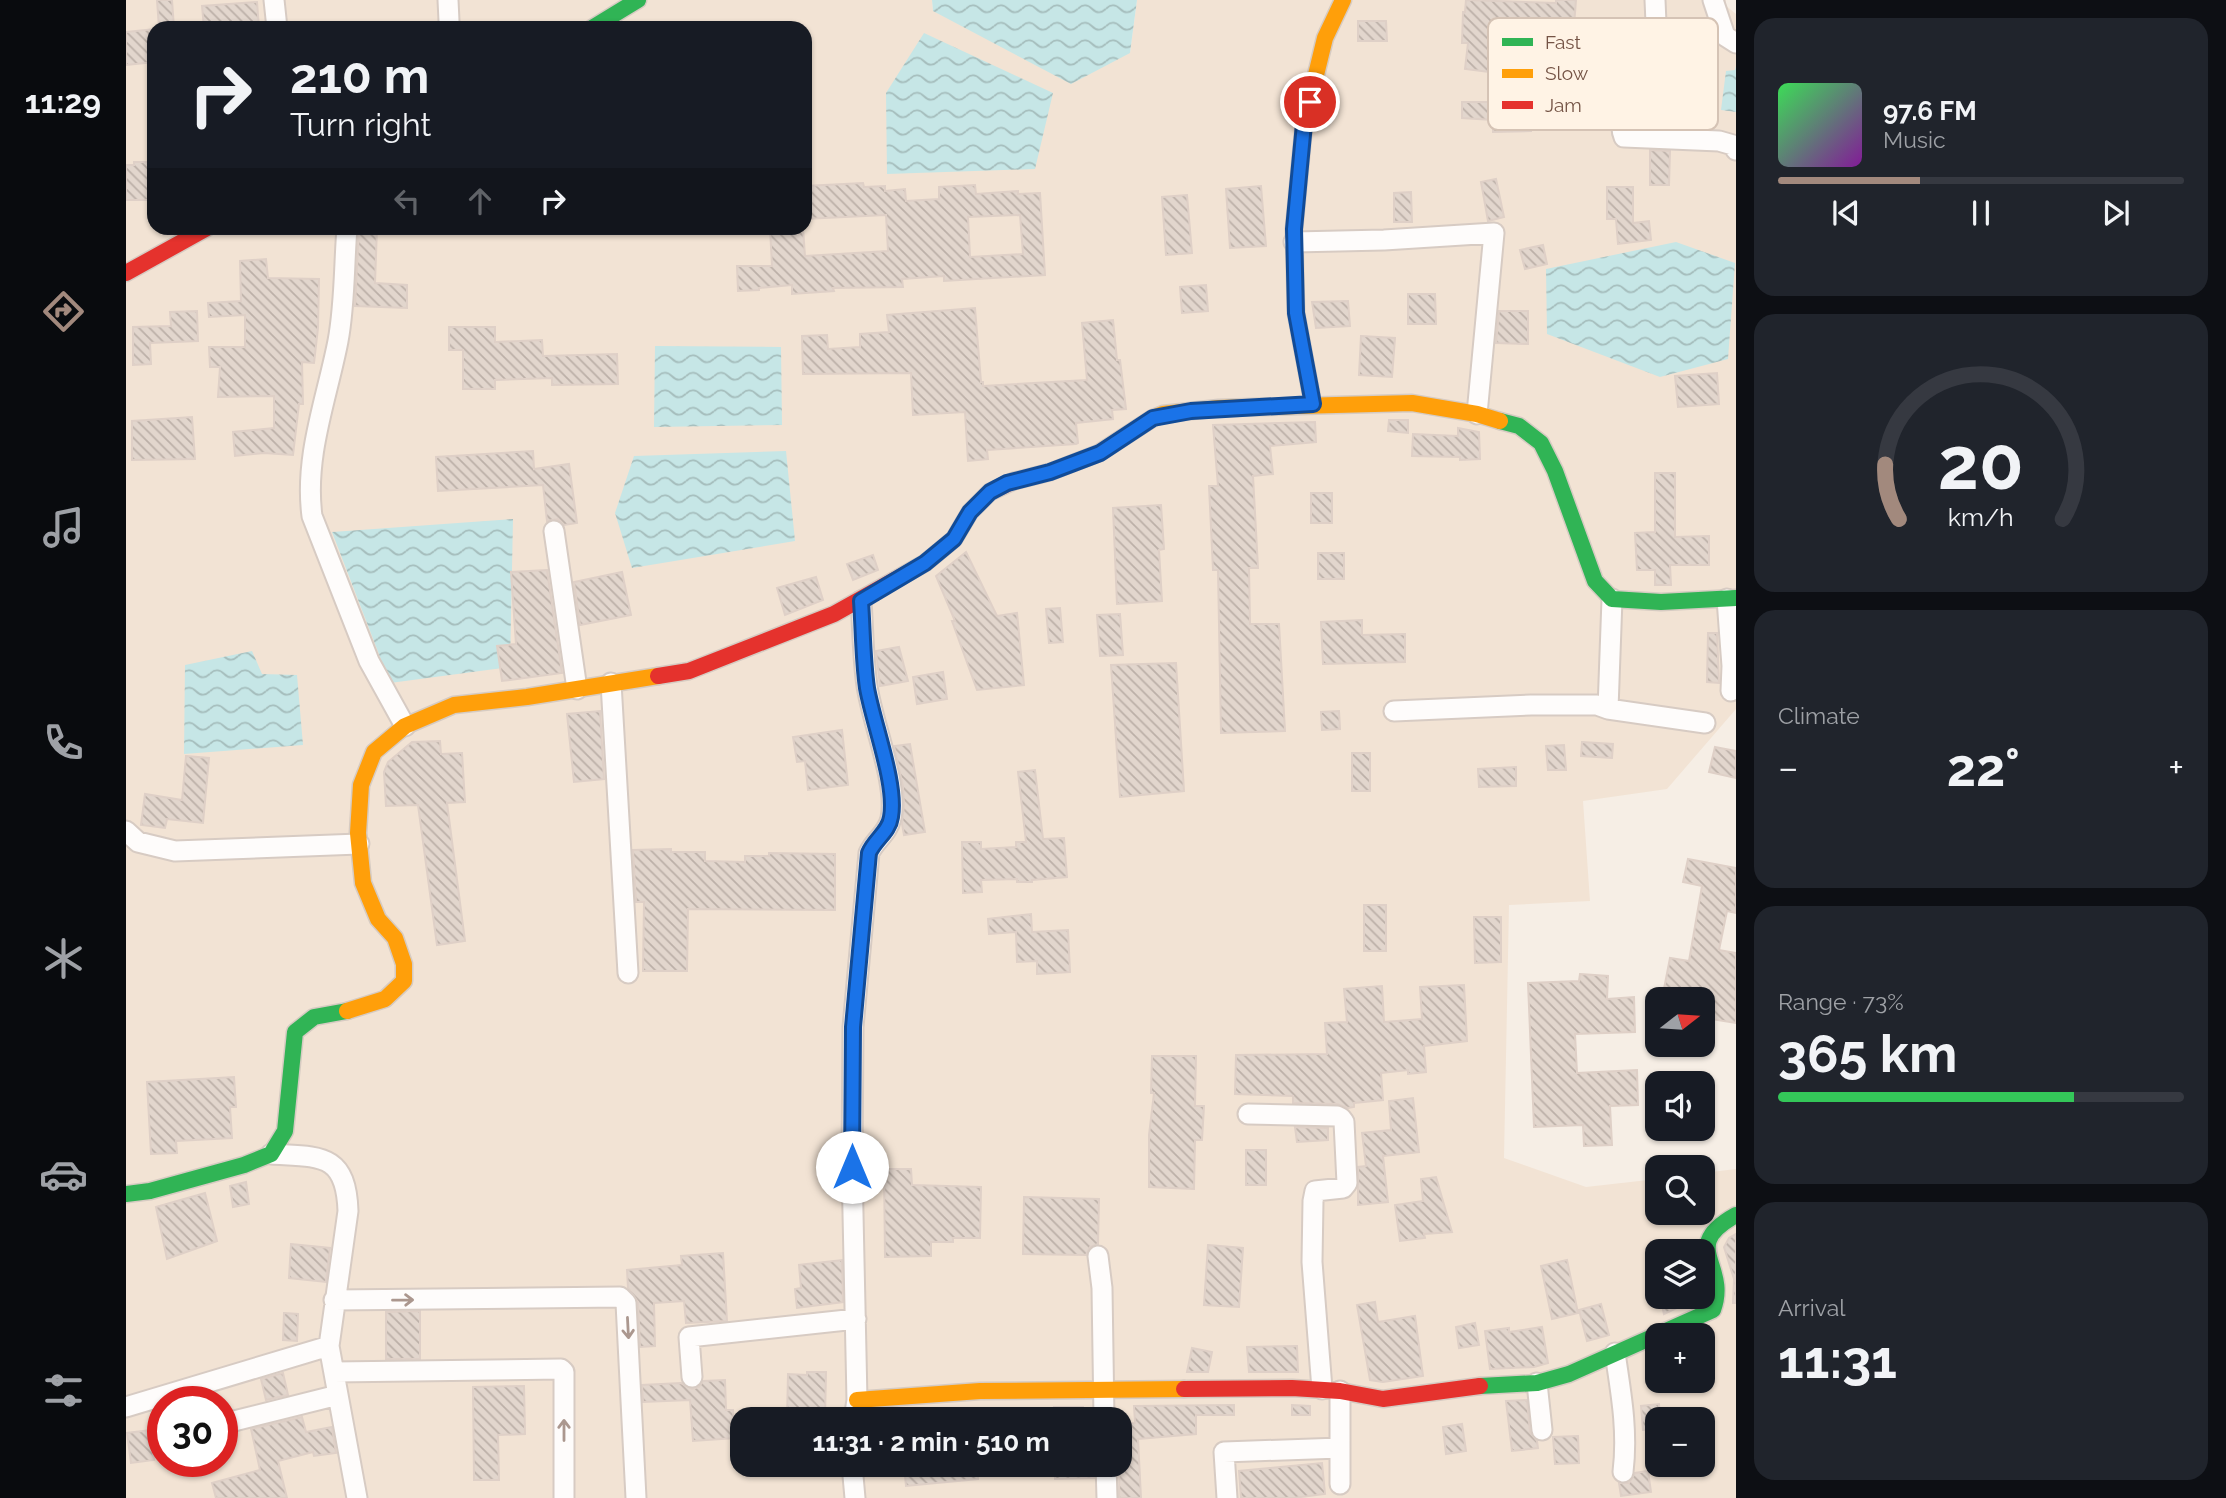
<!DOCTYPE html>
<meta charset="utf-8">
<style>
:root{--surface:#171b24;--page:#20242c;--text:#f1f3f6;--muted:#9ea1a6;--line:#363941;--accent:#a2897d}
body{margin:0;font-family:Raleway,sans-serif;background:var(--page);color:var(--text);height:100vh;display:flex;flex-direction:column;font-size:26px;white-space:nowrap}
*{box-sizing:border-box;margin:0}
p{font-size:23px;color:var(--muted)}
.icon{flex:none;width:38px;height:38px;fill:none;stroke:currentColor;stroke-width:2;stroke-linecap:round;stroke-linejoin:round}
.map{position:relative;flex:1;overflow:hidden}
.details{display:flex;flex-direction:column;gap:18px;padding:18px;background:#0d0f14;width:490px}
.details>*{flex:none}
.hud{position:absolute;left:21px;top:21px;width:665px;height:214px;border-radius:21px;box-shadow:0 2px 5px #0004;background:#171b24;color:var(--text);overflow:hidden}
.needle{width:46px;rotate:73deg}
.buttons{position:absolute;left:1519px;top:987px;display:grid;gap:14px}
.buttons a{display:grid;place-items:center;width:70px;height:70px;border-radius:14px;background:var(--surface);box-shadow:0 2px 5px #0004;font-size:35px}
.speed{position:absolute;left:21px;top:1386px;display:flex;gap:14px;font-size:35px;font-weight:700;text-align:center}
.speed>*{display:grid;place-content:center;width:91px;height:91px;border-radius:50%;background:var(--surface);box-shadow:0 2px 5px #0004;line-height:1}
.speed .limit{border:10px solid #d22;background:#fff;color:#111}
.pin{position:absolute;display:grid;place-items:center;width:60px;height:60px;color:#fff;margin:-30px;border:4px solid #fff;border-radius:50%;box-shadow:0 2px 7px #0007}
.me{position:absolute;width:77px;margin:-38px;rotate:0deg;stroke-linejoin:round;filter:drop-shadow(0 0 5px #0008)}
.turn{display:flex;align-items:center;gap:24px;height:147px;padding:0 28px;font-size:32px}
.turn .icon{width:91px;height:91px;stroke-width:2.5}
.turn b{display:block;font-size:49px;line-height:60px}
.lanes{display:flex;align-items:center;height:66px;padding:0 28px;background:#0003;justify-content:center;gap:35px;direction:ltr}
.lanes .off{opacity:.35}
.big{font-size:52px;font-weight:700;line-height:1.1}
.details .tile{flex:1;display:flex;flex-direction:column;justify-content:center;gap:10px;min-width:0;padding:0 24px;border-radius:21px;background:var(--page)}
.details .dial{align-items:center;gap:0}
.dial svg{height:182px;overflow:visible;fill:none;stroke:var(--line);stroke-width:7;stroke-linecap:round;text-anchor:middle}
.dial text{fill:var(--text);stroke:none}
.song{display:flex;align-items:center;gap:21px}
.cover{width:84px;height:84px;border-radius:10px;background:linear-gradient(135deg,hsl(130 70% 55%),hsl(290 70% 35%))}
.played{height:7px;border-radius:4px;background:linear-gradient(90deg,var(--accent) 35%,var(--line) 35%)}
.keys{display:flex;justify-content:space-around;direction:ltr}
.heat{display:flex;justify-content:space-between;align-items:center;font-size:38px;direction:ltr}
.charge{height:10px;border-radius:5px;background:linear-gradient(90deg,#34c759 73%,var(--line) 0)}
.trip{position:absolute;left:604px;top:1407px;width:402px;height:70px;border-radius:21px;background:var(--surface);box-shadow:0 2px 5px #0004;font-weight:700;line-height:70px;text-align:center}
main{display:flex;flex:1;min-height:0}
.menu{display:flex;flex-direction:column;width:126px;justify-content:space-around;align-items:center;background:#090b0e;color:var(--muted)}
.menu .icon{width:49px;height:49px}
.menu .selected{color:var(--accent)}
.menu b{font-size:32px;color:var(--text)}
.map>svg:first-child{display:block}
.residential{fill:#f2e3d4;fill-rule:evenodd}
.water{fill:url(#water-waves)}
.building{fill:url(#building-back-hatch);stroke:#dfd0c7;stroke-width:2;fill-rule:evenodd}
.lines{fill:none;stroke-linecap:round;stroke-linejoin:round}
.street-casing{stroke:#d7cbc3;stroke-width:23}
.fast-casing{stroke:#d6cbc2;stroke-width:19}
.slow-casing{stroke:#d6cbc2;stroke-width:19}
.jam-casing{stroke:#d6cbc2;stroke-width:19}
.street{stroke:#fefcfb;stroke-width:19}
.fast{stroke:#30b455;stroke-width:16}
.slow{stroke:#ff9f0a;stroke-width:16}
.jam{stroke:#e5322d;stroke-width:16}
.oneway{stroke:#ab978e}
.route-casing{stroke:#114b97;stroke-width:18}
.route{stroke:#1a73e8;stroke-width:12}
.key{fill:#fff3e5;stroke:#d5c3b5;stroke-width:2}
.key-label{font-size:19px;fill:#745345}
</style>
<main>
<nav class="menu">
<b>11:29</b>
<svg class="icon selected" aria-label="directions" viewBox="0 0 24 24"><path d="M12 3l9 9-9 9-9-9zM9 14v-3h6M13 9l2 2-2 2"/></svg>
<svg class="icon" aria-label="music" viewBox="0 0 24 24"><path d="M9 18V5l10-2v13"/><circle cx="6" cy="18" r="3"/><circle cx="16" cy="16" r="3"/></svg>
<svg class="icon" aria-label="phone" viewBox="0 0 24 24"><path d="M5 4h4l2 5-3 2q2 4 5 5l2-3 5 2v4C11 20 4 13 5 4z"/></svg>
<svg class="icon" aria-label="climate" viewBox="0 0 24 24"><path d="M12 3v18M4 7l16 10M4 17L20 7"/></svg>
<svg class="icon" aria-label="car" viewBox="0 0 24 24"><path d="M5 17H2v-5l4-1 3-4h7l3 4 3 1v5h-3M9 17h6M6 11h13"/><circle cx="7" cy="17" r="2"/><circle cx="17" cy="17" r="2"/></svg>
<svg class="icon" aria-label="filters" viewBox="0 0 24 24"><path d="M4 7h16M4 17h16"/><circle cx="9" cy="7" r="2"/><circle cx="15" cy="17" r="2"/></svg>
</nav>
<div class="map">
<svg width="1610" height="1498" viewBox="0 0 1610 1498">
<defs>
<pattern id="water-waves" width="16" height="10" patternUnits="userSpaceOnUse" patternTransform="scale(1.75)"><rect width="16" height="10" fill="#c6e6e6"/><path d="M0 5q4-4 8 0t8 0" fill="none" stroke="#a5bdbc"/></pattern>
<pattern id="building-back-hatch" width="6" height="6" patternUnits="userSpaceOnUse" patternTransform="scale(1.75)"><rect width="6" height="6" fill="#e2d6cd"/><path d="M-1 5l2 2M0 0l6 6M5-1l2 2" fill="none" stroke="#bcb0a8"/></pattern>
</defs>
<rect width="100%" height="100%" fill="#f6eee5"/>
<path class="residential" d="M0,0H806L807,11L1004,53L1011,0H1600L1599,5L1610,14V66L1596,110L1610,112V709L1541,789L1457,801L1464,901L1383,905L1378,1158L1460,1187L1531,1179V1213H1577V1173L1610,1169V1498H0ZM28,28H679V228H28ZM1531,1251H1577V1297H1531ZM1531,1335H1577V1381H1531ZM37,1402H96V1461H37ZM616,1419H994V1465H616ZM1531,1419H1577V1465H1531Z"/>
<path class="water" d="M806,0H1011L1004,53L945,84L807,11Z
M798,33L927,93L909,169L761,174L760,93Z
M1610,66V112L1595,110L1600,71L1609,70Z
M1550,242L1609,263L1602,359L1534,377L1421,334L1420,269Z
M529,346L655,347L656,425L528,427Z
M660,451L669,541L506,568L489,513L508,456Z
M387,519L384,667L264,683L206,532Z
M126,651L136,674L171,675L177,745L58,754L59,665Z"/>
<path class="building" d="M31,0H46L48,28H33Z
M1340,0L1430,3V0H1450L1446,52L1401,49L1399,102H1405V131L1367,132V120L1336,118V102H1370L1371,73L1339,69L1342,43H1336L1337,12H1339Z
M131,2L133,28H78L76,6Z
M1232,21H1260L1261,41H1232Z
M28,29V62L0,65V32Z
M1524,150L1544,151L1543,185H1524Z
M8,162H27L26,200H0V165H8Z
M1370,179L1378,217L1362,221L1355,182Z
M737,183L738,187L759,186V191L779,189L780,201L813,199V187L849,185L850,194L892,191V194L914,193L919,275L818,281V276L776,279L777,287L707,288L708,291L666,294V285L633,288V290L612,291L611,266H646L644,228H677L679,256L762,251L760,215L679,219V186ZM894,215L897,254L844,257L842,217Z
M1135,186L1140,246L1104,248L1100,189Z
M1481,187H1507V223L1523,221L1525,240L1492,244L1490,219H1481Z
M1285,192L1286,222H1268V193Z
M1061,195L1066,253L1040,255L1036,197Z
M233,228H251L249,283L281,285V308L229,306Z
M1417,245L1421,264L1399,269L1394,250Z
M140,259L142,278L193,279L192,328L188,363L176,362L177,404H173L167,455L138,453L109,456L107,432L148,428V396L92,397L94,367H84L83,347H119V315L83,317L82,303L115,301L114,261Z
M1080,285L1082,311L1056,313L1054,287Z
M1282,294H1309L1310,324H1282Z
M1222,301L1224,326L1190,328L1186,302Z
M849,308L855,382H857V386L961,380L956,323L987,320L991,360H994L1000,409L986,410L987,419L950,423L952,443L950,444L861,450L862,459L842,461L839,412L787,415L785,373L677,374L676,336L701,335L702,349L734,347V334L763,332L761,315Z
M71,311L72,341L24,343L25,364L7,365V327L45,326L44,312Z
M1373,311H1402V344L1370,343Z
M323,327H369V342L416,340L417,356L491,354L492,384L426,385V378L369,380V389H337V350H323Z
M1235,336L1269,338L1266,377L1233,375Z
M1591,373L1593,404L1552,407L1549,376Z
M66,417L69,459L6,460V421Z
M1263,420H1282V433L1262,431Z
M1189,422L1190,442L1144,446L1147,474L1127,476L1132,568H1123L1124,624H1153L1159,731L1095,733L1092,570H1087L1083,486H1092L1087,425Z
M1332,428L1353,432L1354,459L1334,460V457L1286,456L1287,434L1332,436Z
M407,451L408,469L443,464L451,523L438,525L432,519L421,521L417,485L312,491L310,457Z
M1529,473H1549V537L1583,536V565H1544L1545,585H1529V570H1511L1509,533L1529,532Z
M1185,493H1206V523H1185Z
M1035,505L1038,549L1033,550L1036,601L991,604L987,508Z
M840,552L871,616L891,613L898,685L851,690L826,621H829L810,576Z
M1192,553H1218V579H1192Z
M747,555L752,570L727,580L721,564Z
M421,570L436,673L376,681L371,646L390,644L385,572Z
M496,572L505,615L454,625L448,582Z
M690,577L697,600L659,615L651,588Z
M934,608L937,642L923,643L920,609Z
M994,614L997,655L974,656L971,615Z
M1236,620V635L1279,634V662L1197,664L1195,622Z
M1582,633H1591L1593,683L1581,682Z
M773,647L782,681L754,686L750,651Z
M1050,663L1058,791L994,797L985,665Z
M817,672L821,699L791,704L787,677Z
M474,711L478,779L448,782L441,714Z
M1213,711L1214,729L1196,730L1195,712Z
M716,730L722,785L682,790L679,761L671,762L667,737Z
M314,741L315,754L336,753L339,802L321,803L339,941L311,945L292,805L260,806L258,772L262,762L286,742Z
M1456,742L1487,744L1486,758L1455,756Z
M784,744L799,832L778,835L776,824L778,805L777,787L768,746Z
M1438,745L1440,770H1422L1420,746Z
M1589,747L1610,751V778L1583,772Z
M1226,753H1244V791H1226Z
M60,756L83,758L77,823L41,819L39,828L15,825L19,794L56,800Z
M1390,767V786L1353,787L1352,769Z
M909,770L917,839L938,838L941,877L906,880V882H891V879L855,880L856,892L837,893L836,842H855V849L890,847V842H900L892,772Z
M545,849V852H579V861L619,862V856H643V853L709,854V910L562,909L561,971H517L518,902H510L507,850Z
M1562,859L1610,868V913L1601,911L1593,950L1610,953V1023L1585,1019L1588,999H1536L1544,958L1563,961L1576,886L1557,882Z
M1238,905H1260V951H1238Z
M905,914L906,932L942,930L944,972L911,974V961L891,962L890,932L863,934L862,919Z
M1348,917H1375V962L1349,963Z
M1454,974L1482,976L1481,999L1508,997L1509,1032L1449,1034L1451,1073L1511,1070L1512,1105L1484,1106L1486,1145L1458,1146L1457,1125L1408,1127L1402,983L1453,981Z
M1338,985L1341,1041L1298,1046L1300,1072L1282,1074V1070L1255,1073L1257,1100L1228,1103V1107L1222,1108L1211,1104L1167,1103V1096L1109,1094L1110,1055L1201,1054L1199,1023L1221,1022L1218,989L1256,986L1258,1022L1296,1019L1294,987Z
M1026,1056H1070L1069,1106H1078L1076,1140H1069L1068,1189L1023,1187V1135L1028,1093H1025Z
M108,1077L110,1107H104L106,1138L50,1141L51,1153L25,1154L21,1082Z
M1287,1098L1293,1152L1257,1156L1262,1202L1232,1205V1167L1240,1166L1236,1133L1265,1130L1263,1101Z
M1169,1127L1202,1128V1140L1171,1142Z
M1120,1150H1140V1185H1120Z
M758,1169H785L786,1185L855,1187L854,1238H827V1242H805V1256L759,1257Z
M1310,1177L1326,1232L1298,1234L1299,1238L1274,1241L1269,1205L1297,1201L1295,1179Z
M120,1182L123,1204L107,1207L104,1186Z
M79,1193L91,1241L41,1259L30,1207Z
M898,1197L973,1199L972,1244L964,1247L960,1255L897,1254Z
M1610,1234V1303H1607L1608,1279L1598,1247L1603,1238Z
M165,1244L204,1248L200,1282L163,1278Z
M1082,1245L1117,1248L1113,1307L1078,1305Z
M597,1253L601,1321L560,1323L558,1301L528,1303L529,1346L514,1347L512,1302L502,1288L501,1270L556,1265L555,1256Z
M716,1260L717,1302L671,1308L669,1289L675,1288L673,1265Z
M1441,1260L1452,1313L1426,1319L1415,1266Z
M1534,1297H1550L1553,1307L1538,1314Z
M1249,1302L1252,1322L1289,1316L1297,1376L1257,1382L1244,1380L1231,1305Z
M1475,1304L1483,1335L1461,1341L1453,1310Z
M294,1311V1359H260V1312Z
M158,1313L172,1314L171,1341L157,1340Z
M1349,1323L1353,1345L1333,1348L1330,1327Z
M1416,1327L1422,1363L1408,1367L1364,1369L1359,1331L1383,1328V1332Z
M1171,1346L1172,1372H1123L1121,1347Z
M1066,1348L1086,1352L1082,1372H1061Z
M681,1372H700L699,1419H661L662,1374L681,1375Z
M157,1373L162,1395L140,1400L135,1379Z
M599,1380L600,1410H607L609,1438L567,1441L564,1400L517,1402L516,1385L555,1383L566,1389L573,1387L577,1381Z
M398,1386L399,1434L372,1435L373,1480H348L347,1387Z
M1401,1400L1404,1432L1411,1441L1412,1448L1386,1451L1380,1401Z
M1533,1404L1534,1419H1531V1429L1517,1430L1515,1406Z
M1108,1405V1415H1070V1434L1012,1439L1015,1498H993L994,1424L1009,1423L1008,1406Z
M1166,1405L1184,1406V1415H1166Z
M928,1407H957L958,1419H929Z
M176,1417L180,1432L206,1427L210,1453L188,1456L187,1452L152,1461L161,1498H90L86,1483L134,1470L125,1429Z
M1336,1424L1340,1451L1320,1454L1317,1427Z
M24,1430L28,1460L5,1463L1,1433Z
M1452,1436L1453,1463L1429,1464L1427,1437Z
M1196,1463L1199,1494L1167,1498H1115L1113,1471Z
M778,1465H851L852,1479L780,1486Z
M929,1465H968V1478L929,1479Z
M1522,1471L1525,1492L1495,1496L1493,1483H1503L1509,1473Z"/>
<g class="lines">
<g class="street-casing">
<path id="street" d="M148,0L151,28
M322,0L323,21
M1529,0L1533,92C1519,104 1488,113 1498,137L1593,141L1607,145L1610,150
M1587,0L1599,36L1610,43
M221,228C218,264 219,304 212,341C201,398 178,456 186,516L243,661L279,726
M1168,242L1258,240L1368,233L1351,414
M428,531L451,689
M1601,599L1606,666L1605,691
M485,683L502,973
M1482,709L1486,599
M1268,711L1405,705H1471L1482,709L1579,723
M0,831L12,842L49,851L233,844
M1122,1114L1211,1116L1215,1118L1218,1122L1221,1183L1217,1188L1189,1191L1187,1201L1186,1262L1196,1389
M145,1154C193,1157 220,1152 222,1211L203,1346L231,1498
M972,1256L976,1288L978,1419
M208,1300L494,1297L500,1303L510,1498
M1489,1353C1495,1393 1502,1431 1497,1472
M208,1372L435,1369L438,1372V1498
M566,1377L563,1337L730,1319
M1411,1383L1416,1430
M0,1407L203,1346
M728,1419L731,1400L726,1167L727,1027L743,853C749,840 762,833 765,818C772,784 746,722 741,686C737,658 737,629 735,601
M96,1424L212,1395
M726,1465L729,1498
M980,1465L981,1498
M1214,1484V1391
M1101,1498L1098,1452L1214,1448"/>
</g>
<g class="fast-casing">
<path id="fast" d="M466,28L512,0
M1374,421L1393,426L1415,443L1429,471L1469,581L1486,599L1535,602L1610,598
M0,1194L24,1191L118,1165L145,1154L159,1131L169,1032L188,1017L221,1011
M1354,1386L1411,1383L1443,1374L1587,1310C1604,1264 1552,1247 1610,1215"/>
</g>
<g class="slow-casing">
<path id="slow" d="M1187,404L1170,313L1168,229L1178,124L1199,38L1217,0
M888,481L924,472L973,453L1027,418L1037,414L1093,408L1286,403L1351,414L1374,421
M221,1011L259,999L278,981V964L269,938L252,919L237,883L232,833L235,785L248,752L279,726L328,705L401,697L532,676
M731,1400L854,1391L1058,1389"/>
</g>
<g class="jam-casing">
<path id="jam" d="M0,273L81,228
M532,676L563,671L708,614L799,563L828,539L844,512L864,492L888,481
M1058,1389L1166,1388L1214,1391L1257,1399L1354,1386"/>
</g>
<use href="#street" class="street"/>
<use href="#fast" class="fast"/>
<use href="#slow" class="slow"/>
<use href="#jam" class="jam"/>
</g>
<defs><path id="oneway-shaft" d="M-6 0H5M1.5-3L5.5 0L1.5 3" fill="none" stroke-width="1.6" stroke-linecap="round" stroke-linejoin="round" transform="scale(1.75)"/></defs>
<g class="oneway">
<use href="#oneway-shaft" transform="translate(277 1300) rotate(-1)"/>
<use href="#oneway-shaft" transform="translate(502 1328) rotate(87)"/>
<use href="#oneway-shaft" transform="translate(438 1430) rotate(-90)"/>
</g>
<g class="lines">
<g class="route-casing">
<path id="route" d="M726,1167L727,1027L743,853C749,839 763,832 765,817C771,784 747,723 741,688C737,660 737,630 735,601L799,563L828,539L844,512L864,492L881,483L924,472L974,453L1027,418L1065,411L1187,404L1170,313L1168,229L1178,124L1184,102"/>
</g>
<use href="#route" class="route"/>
</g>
<rect x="1362" y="18" width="230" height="112" rx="10" class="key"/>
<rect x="1376" y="38" width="31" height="8" fill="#30b455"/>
<rect x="1376" y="69" width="31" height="9" fill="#ff9f0a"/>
<rect x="1376" y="101" width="31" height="8" fill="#e5322d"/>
<g class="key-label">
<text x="1419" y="49">Fast</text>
<text x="1419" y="80">Slow</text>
<text x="1419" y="112">Jam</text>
</g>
</svg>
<div class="buttons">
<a><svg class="needle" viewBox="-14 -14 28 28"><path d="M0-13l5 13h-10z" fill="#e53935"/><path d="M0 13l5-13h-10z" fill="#9ea1a6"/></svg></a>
<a><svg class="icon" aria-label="sound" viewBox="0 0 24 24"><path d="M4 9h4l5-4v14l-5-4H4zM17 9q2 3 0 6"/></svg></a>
<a><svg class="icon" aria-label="search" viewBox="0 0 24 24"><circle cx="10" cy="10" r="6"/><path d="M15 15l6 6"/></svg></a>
<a><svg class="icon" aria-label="layers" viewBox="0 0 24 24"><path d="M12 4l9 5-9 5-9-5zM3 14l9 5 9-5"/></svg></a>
<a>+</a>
<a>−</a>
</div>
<div class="speed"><div class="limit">30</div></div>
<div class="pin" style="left:1184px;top:102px;background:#d93025"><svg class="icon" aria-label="arrive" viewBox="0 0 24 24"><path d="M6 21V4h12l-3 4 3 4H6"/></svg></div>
<svg class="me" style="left:726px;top:1167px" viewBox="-20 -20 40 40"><circle r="19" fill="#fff"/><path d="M0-13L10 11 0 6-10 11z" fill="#1a73e8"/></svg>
<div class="trip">11:31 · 2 min · 510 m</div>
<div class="hud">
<div class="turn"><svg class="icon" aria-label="right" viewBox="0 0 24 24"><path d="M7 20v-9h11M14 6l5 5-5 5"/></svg><div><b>210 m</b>Turn right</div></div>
<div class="lanes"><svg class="icon off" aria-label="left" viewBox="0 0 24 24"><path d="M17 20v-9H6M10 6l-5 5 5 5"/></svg><svg class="icon off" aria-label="ahead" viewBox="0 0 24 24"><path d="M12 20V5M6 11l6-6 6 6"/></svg><svg class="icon" aria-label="right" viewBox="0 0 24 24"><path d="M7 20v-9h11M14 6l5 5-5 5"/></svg></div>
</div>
</div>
<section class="details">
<div class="tile">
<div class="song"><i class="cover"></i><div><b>97.6 FM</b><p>Music</p></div></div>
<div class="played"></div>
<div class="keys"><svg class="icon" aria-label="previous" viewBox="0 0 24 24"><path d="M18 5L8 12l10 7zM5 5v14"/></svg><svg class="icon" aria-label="pause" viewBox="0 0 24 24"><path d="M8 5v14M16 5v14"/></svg><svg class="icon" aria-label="next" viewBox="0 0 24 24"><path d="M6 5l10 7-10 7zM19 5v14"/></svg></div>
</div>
<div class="tile dial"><svg viewBox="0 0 100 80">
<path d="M14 69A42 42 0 1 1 86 69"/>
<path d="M14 69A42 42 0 0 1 8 45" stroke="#a2897d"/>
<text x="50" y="56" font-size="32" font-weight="700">20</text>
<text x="50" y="72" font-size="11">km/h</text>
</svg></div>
<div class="tile"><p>Climate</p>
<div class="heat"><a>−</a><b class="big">22°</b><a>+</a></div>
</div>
<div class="tile"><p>Range · 73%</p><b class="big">365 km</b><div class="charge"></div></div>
<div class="tile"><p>Arrival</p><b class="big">11:31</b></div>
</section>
</main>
